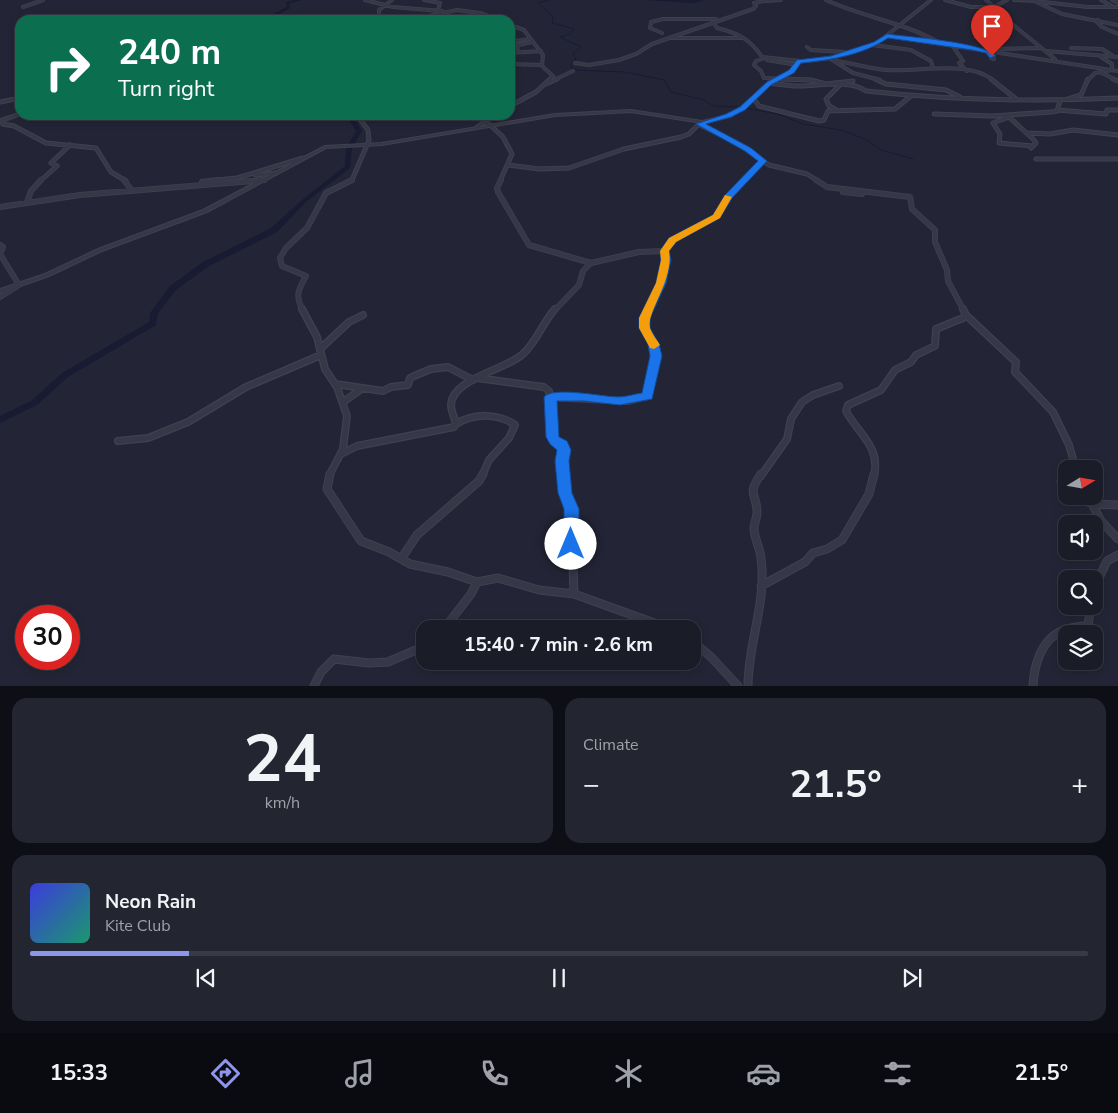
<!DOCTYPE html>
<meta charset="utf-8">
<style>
:root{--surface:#1a1c28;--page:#232530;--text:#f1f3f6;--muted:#9fa1a8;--line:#383a45;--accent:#8e95ec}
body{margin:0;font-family:"Nunito Sans",sans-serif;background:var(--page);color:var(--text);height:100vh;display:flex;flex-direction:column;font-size:19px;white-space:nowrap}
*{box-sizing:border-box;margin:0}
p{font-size:16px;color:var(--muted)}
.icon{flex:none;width:28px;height:28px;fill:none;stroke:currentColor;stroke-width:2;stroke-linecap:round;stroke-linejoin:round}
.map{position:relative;height:686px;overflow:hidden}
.side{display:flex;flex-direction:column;gap:12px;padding:12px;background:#0e0f16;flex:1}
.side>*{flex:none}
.guide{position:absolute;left:15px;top:15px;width:500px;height:105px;border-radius:15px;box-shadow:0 2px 8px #0003,0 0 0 1px var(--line);background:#0b6e4f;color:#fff;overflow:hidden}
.needle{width:32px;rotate:79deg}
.tools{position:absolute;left:1058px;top:460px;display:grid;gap:10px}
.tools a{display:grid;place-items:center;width:45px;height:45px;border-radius:10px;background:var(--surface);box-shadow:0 2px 8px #0003,0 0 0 1px var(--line);font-size:25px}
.speed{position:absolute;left:15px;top:605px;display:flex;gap:10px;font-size:25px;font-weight:700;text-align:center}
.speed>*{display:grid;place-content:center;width:65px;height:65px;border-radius:50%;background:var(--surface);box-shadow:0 2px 8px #0003,0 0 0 1px var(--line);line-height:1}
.speed .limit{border:8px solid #d22;background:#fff;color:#111}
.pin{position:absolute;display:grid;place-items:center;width:42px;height:42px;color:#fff;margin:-51px -21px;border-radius:50% 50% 50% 0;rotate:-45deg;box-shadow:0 0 5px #0007}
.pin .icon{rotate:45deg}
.me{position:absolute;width:55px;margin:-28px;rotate:0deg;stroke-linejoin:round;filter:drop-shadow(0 0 4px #0008)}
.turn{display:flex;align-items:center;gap:18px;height:105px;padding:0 20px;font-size:22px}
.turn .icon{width:65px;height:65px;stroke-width:2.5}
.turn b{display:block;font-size:35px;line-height:42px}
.big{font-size:38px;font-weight:700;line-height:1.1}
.side .tile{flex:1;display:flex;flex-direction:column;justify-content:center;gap:8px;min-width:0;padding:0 18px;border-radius:15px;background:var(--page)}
.side .dial{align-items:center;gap:0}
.dial b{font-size:65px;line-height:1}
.song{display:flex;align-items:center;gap:15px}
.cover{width:60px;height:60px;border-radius:8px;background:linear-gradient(135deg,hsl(240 70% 55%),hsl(160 70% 35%))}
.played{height:5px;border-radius:2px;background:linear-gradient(90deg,var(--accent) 15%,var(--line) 15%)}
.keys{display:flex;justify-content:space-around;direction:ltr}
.heat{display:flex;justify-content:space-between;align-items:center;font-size:28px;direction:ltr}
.side .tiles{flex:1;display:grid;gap:12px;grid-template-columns:1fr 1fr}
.tile:last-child{grid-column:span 2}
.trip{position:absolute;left:416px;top:620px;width:285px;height:50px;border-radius:15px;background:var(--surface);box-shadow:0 2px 8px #0003,0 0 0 1px var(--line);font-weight:700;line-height:50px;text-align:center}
.dock{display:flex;height:80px;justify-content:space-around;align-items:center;background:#0a0b10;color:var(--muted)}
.dock .icon{width:35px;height:35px}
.dock .active{color:var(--accent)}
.dock b{font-size:22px;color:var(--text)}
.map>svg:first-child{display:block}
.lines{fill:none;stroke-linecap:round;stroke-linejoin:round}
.stream{stroke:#181b32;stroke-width:1}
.river{fill:#181b32;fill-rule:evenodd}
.minor-far4-casing{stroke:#404150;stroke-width:4}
.minor-far3-casing{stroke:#404150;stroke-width:5}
.minor-far2-casing{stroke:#404150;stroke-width:6}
.minor-far1-casing{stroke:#404150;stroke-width:8}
.minor-casing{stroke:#404150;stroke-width:9}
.tertiary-casing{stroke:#404150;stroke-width:2}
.minor-far4{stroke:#363847;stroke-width:2.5}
.minor-far3{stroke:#363847;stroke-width:3}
.minor-far2{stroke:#363847;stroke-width:4.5}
.minor-far1{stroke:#363847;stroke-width:5.5}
.minor{stroke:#363847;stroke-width:7}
.tertiary{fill:#363847;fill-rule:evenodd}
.route{fill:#1a73e8;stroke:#114b97}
.slow{fill:#f59e0b}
</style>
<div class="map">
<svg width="1118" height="686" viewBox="0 0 1118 686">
<rect width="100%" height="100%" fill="#232536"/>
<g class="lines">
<path class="stream" d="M549,0L538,3L553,17L552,23L574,29L570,34L560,37L581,47L573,53L576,59L570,66L575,70L625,72L664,80L671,92L704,100L714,106L741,107
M745,108L778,114L803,124L841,130L865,139L882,150L913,159"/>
<path class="river" d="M295,0H302L289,4L290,8L276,16L274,20H270L273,14L287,7L286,2Z
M645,0H704L694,3Z
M346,115H352L362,131L352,148L350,168L306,202L277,232L209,266L176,290L158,313L156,325L68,377L37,405L0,423V416L31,401L62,373L149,322L150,313L170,286L203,262L271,228L302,200L345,166L346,148L356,131Z"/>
<g class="minor-far4-casing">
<path id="minor-far4" d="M365,0L393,7L441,11
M424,0L440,3L438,10L442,11
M826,0C862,17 903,22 938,42
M945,0L971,7H993
M986,0L994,7
M1007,0L994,7L996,11L1055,59
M1014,0L1034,1
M1032,0L1062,14L1118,25
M1101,0L1112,6
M1112,0L1118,3
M767,1L781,0
M1034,1L1088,7H1118
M23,7L43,0
M385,20L379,18V10L392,0
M409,20L457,10L480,13L500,20
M1098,20L1096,21L1102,27L1118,34
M713,22L717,28C738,33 750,39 762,57L800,61
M510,25L524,30L543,55L542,66L553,76L549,80
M662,33L650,28L651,22L663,19H716
M887,36L1118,71
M671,38H743
M510,42L530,39
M873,45L911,50L931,61L933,68
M952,45L963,61L959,63L967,71
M807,47L811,50L844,52
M1071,48L1102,49L1113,56
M990,49L1041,48
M986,51L994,59L991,58
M1046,51L1118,57
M517,52L518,45L532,42
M510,53L541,51
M764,58L756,61L754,65L761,71L764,78L811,80
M767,60L797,65
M832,60C850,63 868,68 886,70C917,73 967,59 993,80
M834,61L853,73L880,80
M575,63L589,65L619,60L636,54L652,44L753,9L756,6L754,3L769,0
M510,64L542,65
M1100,72L1116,80
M554,80L573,71
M775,80L791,71L798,62L832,58L876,44L931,0
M1088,80L1095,73L1112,70V64L1101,57L1103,56"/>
</g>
<g class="minor-far3-casing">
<path id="minor-far3" d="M781,79L811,80L826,84L853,81
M875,79L886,84L946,90L960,97
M991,79L1016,99
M1113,79L1118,81
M769,83C779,84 790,86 800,86C820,86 850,79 866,91C949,100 1034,102 1118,98
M546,84L557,79
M753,98L759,106L819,121L824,120L828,111L895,109L911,96
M1068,99L1081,95L1088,79
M0,102L20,98
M510,106L536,92L550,79
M742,108L769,83L777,79
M835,109L829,106L826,99L839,86
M1057,110L1106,114L1107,110H1118
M934,114L992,116L1051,112L1057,111L1060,101
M1008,116L1034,140L1036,143L1031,148
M1009,117L993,123L1000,134L999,143L1033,146
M0,121L20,114
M1,121L3,124L14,126L46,143L96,148L111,172L126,181
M490,125L503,137L512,154L500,181
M700,125L735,142L769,165L807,174L818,181
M477,127L495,115
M1027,133L1050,134L1073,130L1118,135
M1036,159H1118
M508,165L539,169L569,168L624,149L681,137L689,134L699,124
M255,175L276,173
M40,181L57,166L51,163L70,145
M208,181L237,178L303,158
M248,181L264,180
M349,181L352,180L369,140L368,130L357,115
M743,181L763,161"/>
</g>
<g class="minor-far2-casing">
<path id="minor-far2" d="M124,180L132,191
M501,180L497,188L498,192L529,245L591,263
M816,180L827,187L910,197L912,209L935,230V242L947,270L948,281L964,311
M202,182L219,180
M843,192L862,194
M27,202L31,191L41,180
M0,207L80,195L264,180
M0,245L3,247L0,254L19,285L0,297
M303,311C295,296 298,290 306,276L282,266L280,258L286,248L307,228L326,193L352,180
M554,311L579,285L583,271L591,263L639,252L665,251
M648,311L661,283L666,260L665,251L672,240L717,216L728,196L744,180"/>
</g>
<g class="minor-far1-casing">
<path id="minor-far1" d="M302,309L317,337L325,369L337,387L347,416L343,449L329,476
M966,315L1016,362L1015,372L1053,412L1069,445L1076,469
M320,349L349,322L363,315
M477,378L544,387L549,391L554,441L562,445L564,450L563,476
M335,384L383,391L391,387L408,385L410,378L414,376L431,369L448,367L473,380
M551,397L627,401L648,396C650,384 655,370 656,357C657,338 638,331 648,309
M343,402L360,390
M456,424C474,413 498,413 515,425L509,438L489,460L482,476
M118,441L148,438L188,422L246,387L321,355
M341,454L357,446L454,427L456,424C455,419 451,411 451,405C452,378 509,369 524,353C537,341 543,322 555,309
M761,476L787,439L791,419L802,402L813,395L839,386
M874,476C881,446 858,434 846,411L848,405L881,390L895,370L911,362L916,355L935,346L936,329L963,318L966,315L963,309"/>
</g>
<g class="minor-casing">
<path id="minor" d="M330,474L327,489L361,541L389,552L410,564L448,572L477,582
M563,474L565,493L571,509L574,594
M1066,479L1061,481L1066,488
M1077,496L1092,504L1118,505
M1092,504L1101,521L1118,539
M401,559L417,535L479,481L483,474
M761,586L805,562L813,553L827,549L842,540L869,494L874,474
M1094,588L1107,561L1118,555
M444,629L471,594L477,582L498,578L539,590L574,594L671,629
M692,641L711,657L738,686
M314,686L321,672L334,659L369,663L388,662L425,646
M748,686C748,643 767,602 761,558C760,548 754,538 754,528C754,523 757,518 757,513C757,492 746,496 761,474
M1033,686C1034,664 1042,638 1064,630C1072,627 1080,627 1088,625L1091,606"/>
</g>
<g class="tertiary-casing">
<path id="tertiary" d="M740,107L744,108L731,117L702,123L631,112L555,116L382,145L326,148L207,212L102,251L49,276L0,293V289L45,274L98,249L203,210L325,146L382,143L555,114L631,110L702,121L728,115Z"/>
</g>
<use href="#minor-far4" class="minor-far4"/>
<use href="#minor-far3" class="minor-far3"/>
<use href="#minor-far2" class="minor-far2"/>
<use href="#minor-far1" class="minor-far1"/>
<use href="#minor" class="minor"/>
<use href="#tertiary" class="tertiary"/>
</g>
<path class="route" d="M887,34C909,37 983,42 996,56L990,58L986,53L973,50L888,38C863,55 831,60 801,63L794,73L771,85L745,110L731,117L706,124L751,148L767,161L732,198L720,218L676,242L669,251L671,260L666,283L650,318V328L659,344L662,356L652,399L620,405L584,401H557L559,437L567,441L571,450L569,461L572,493L579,509V544L576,549H566L564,544V509L558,493L555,461L557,450L550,444L546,437L544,397C553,386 604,397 618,397C626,397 634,394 642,393L650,356L648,344L639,328V318L656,283L661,260L660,251L669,238L713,215L725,195L758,161L745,151L696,124L726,114L740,107L767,82L789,70L797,60L831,56L874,42Z"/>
<path class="slow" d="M725,195L732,197L720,218L676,242L669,251C674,280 646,312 650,328C652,334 657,340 660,345L654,349L650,348L639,328V318L656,283L661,260L660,251L669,238L713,215Z"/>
</svg>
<div class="tools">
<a><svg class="needle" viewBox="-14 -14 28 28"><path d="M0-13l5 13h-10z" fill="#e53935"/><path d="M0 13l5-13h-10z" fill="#9fa1a8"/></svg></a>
<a><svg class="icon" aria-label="sound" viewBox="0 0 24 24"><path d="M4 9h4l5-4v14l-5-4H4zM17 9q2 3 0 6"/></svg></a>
<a><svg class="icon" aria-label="search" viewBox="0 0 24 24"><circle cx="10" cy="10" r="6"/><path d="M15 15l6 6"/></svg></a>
<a><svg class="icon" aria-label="layers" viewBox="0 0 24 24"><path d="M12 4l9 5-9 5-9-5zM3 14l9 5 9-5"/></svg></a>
</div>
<div class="speed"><div class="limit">30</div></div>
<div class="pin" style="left:992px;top:56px;background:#d93025"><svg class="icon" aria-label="arrive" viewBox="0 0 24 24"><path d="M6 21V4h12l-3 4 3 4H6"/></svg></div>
<svg class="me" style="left:571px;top:544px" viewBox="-20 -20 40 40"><circle r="19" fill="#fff"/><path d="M0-13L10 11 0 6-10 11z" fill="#1a73e8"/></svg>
<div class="trip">15:40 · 7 min · 2.6 km</div>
<div class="guide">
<div class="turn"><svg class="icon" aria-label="right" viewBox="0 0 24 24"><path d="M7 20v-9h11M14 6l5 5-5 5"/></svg><div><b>240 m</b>Turn right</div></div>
</div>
</div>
<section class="side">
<div class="tiles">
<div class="tile dial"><b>24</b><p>km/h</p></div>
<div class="tile"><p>Climate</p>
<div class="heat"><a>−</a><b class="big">21.5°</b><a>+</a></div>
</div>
<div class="tile">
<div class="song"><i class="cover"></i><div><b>Neon Rain</b><p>Kite Club</p></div></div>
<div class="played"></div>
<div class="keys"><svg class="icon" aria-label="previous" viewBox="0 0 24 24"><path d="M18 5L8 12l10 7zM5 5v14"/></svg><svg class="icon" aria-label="pause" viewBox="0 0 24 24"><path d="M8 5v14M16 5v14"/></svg><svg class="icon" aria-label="next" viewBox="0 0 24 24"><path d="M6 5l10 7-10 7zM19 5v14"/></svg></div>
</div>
</div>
</section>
<nav class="dock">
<b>15:33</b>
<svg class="icon active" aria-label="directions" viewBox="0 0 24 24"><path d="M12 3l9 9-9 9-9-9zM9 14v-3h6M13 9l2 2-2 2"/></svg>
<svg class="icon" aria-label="music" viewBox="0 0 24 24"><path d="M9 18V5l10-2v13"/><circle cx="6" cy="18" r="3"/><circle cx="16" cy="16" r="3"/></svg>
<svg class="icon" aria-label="phone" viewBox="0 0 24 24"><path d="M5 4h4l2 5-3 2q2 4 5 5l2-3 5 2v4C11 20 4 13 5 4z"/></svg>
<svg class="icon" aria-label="climate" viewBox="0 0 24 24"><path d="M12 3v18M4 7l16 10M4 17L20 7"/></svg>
<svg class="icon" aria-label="car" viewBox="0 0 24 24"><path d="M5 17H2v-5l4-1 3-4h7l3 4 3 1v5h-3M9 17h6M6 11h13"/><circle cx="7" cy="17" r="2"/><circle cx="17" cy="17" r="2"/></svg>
<svg class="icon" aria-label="filters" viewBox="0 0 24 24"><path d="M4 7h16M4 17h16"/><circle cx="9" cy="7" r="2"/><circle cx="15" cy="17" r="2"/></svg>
<b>21.5°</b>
</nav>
